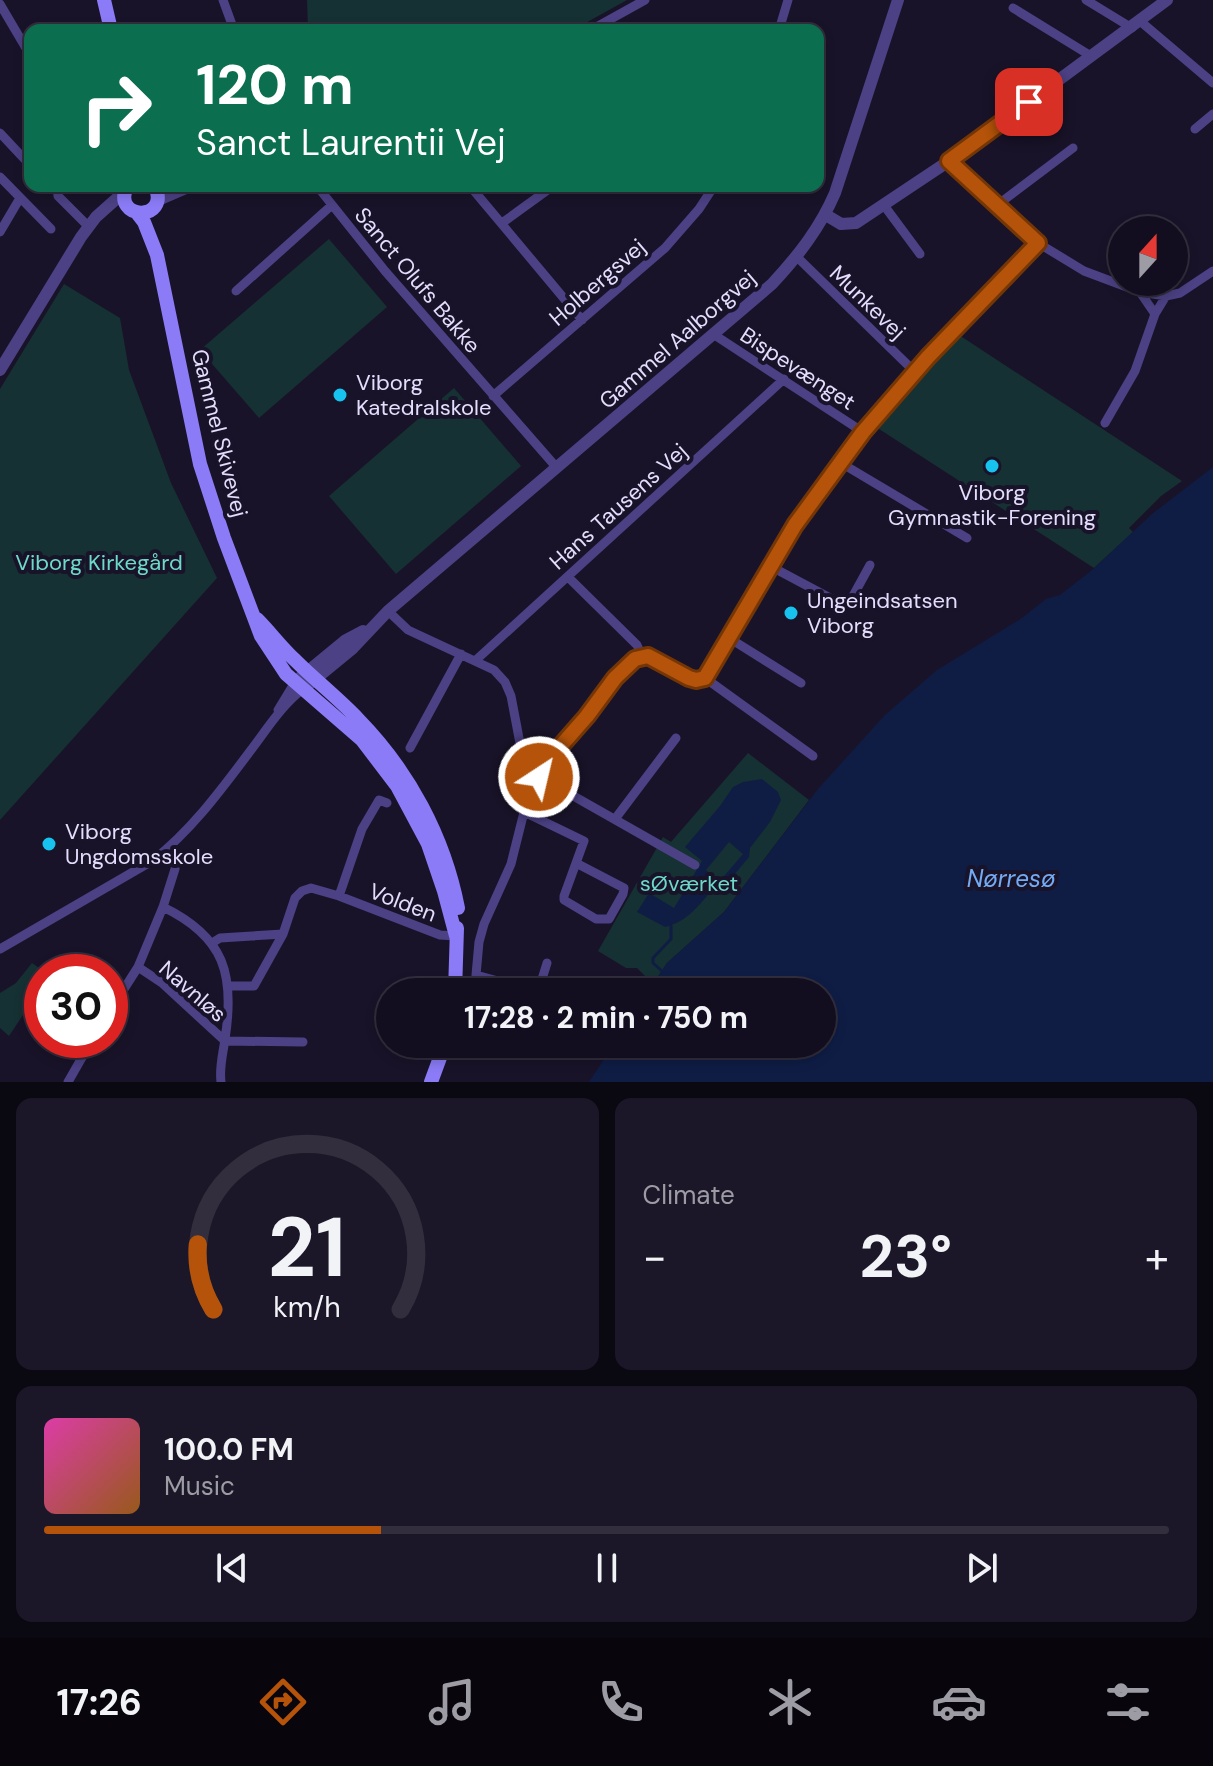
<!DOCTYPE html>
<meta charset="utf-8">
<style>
:root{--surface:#130e1f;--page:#1c1728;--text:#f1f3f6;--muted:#9d9ca4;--line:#322e3d;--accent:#b45309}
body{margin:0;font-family:"DM Sans",sans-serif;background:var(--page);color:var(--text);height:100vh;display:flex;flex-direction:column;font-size:30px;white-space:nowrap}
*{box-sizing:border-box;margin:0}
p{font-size:26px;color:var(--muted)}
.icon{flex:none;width:44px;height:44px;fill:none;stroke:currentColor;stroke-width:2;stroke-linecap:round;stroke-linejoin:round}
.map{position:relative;height:1082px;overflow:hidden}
.panel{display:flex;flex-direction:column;gap:16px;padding:16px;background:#0a0811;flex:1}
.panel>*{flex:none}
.banner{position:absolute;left:24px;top:24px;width:800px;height:168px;border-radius:16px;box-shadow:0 4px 12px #0003,0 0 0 2px var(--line);background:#0b6e4f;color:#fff;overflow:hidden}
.needle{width:52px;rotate:21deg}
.controls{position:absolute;left:1108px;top:216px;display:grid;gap:16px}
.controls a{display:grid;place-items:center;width:80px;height:80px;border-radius:50%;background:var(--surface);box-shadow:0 4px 12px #0003,0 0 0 2px var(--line);font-size:40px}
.speed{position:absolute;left:24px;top:954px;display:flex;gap:16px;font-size:40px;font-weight:700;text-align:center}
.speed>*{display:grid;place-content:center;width:104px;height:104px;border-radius:50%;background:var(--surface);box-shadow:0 4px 12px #0003,0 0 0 2px var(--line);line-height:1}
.speed .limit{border:12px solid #d22;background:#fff;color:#111}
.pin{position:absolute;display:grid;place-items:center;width:68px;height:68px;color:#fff;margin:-34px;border-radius:16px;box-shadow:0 4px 12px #0006}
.me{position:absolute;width:88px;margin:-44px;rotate:35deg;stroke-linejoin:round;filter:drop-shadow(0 0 6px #0008)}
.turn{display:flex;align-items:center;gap:28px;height:168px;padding:0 40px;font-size:36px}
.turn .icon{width:104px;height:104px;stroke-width:2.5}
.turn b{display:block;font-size:56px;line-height:68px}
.big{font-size:60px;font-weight:700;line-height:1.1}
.panel .tile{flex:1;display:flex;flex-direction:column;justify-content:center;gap:12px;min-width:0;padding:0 28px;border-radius:16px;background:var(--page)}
.panel .dial{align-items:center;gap:0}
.dial svg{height:208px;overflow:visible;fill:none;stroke:var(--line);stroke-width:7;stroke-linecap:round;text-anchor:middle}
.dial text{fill:var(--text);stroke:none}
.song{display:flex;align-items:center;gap:24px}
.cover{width:96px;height:96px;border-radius:12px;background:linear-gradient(135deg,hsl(320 70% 55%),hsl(30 70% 35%))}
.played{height:8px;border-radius:4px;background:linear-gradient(90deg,var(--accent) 30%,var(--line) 30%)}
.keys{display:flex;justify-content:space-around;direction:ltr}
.heat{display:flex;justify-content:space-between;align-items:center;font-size:44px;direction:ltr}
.panel .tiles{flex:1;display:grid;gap:16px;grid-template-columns:1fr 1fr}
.tile:last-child{grid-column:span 2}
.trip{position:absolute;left:376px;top:978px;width:460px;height:80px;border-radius:40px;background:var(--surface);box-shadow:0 4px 12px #0003,0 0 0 2px var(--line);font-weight:700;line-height:80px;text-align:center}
.menu{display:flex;height:128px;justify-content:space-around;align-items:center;background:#08060c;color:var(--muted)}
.menu .icon{width:56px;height:56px}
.menu .current{color:var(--accent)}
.menu b{font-size:36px;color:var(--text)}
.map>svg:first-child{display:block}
.green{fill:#163133}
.water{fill:#0f1d45;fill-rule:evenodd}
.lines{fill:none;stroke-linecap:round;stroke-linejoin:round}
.stream{stroke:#0f1d45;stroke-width:3}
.minor{stroke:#4b4184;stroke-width:9}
.tertiary{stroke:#4b4184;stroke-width:12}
.secondary{stroke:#8b7bf6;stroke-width:14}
.route-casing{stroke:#753606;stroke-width:20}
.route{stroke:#b45309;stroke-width:14}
.poi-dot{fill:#17c2ee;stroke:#191329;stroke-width:3}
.labels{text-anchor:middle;stroke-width:8;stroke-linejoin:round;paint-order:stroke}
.street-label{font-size:22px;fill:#e4ddfd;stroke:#191329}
.poi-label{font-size:22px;fill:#e4ddfd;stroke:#191329;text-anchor:start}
.park-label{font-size:22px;fill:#6dd9c9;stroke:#191329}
.water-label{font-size:24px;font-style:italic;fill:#73abf5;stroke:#191329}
</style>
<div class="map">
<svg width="1213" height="1082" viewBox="0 0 1213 1082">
<rect width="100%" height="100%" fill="#191329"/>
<path class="green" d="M307,0H627L573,30H308Z
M329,239L387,307L259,418L200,350Z
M64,284L120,318L129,370L171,483L217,578L0,820V389Z
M959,335L1182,481L1161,496L1129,528L1133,532L1094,568L876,427Z
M454,388L521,466L396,574L329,496Z
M748,753L809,800L724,912L667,963L653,984L637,968H626L598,951L663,837L671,842Z
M32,963L45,972H42V997L37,994L9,1036L0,1028V993L16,983Z"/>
<path class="water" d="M1213,467V1082H589L614,1044H822V992H648L667,963L724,912L818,789L885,715L937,670L1022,618L1046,599L1060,595L1092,570L1152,514Z
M762,779L778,792L781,800L770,822L750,848L749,857L723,888L713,889C699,905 687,922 665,927L637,912L649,893L674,908L702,861L685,847L720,806L733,787L743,782ZM729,842L743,854L719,882L706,870Z"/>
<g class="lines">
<path class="stream" d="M662,971L653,963V958L671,939V926"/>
<path class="minor" d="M223,0L234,30
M1086,0L1132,28
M0,4L30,55
M1013,8L1091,56
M1140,21L1213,83
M591,30L645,0
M779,30L788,0
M1195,129L1213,114
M0,133L30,165
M949,161L1038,243L1084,271L1140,292L1166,296L1180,293L1213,271
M0,177L51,229
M57,186L58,196L89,227
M156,186H187
M317,186L385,271L557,468
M470,186L582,320
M157,202L194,186
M883,204L920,254
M996,206L1073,148
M502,223L553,186
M0,232L20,198
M797,257L915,372
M236,291L332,205
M1140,292L1155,314
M713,334L863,432
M493,396L665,248L699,209L714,186
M1105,423L1135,371L1155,314L1166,296
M841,463L967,538
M770,566L847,607L870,565
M568,577L637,645L642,656
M388,611L408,630L494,670L505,682L511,696L526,775L524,812L511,864L484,924L479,942L476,975L537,992
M729,638L801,683
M476,660L784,379
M705,678L813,756
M278,710L295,682
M410,748L461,654
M533,776L547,781L695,865
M539,777L544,765L629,663L648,656L689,678L696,680L705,678L795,525L863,432L928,357L1038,243
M524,812L584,841L564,896V900L596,919H609L623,894L624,888L576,863
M615,819L676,738
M339,896L362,829L379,800L387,803
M163,907C225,937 235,975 225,1039C223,1054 219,1067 221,1082
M212,943L220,938L283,934L295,898L302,891L311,888L339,896L440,935L456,936
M0,949L152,861C191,831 221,790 251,750C267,729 282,705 303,689
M138,967L162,983L225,1041L303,1042
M229,986H254L283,934
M538,992L547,963
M110,1011L138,967L163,907L175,869L176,861L170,847
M68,1082L92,1040"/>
<path class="tertiary" d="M826,215L841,224L856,223L949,161L1167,0
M0,370L81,237L96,217L124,192
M295,682L346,640L363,631
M303,689L353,648L388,611L772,284C798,256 820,228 835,193L898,0"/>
<path class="secondary" d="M104,0L111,30
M127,186C111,221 171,222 155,186
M137,213L144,222L157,255L200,464L224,538L261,636L286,674L362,740L397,786L428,844L444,891L456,936
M257,619C270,632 281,647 295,660C315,680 338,698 358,719C409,771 444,837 458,908
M455,992L457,928
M431,1082L445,1044"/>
</g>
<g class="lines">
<g class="route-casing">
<path id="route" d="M539,777L544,765L587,716L615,678L635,659L648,656L689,678L696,680L705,678L795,525L863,432L928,357L1038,243L949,161L1029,102"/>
</g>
<use href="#route" class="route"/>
</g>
<g class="poi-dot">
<circle cx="340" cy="395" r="8"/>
<circle cx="992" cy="466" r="8"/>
<circle cx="791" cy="613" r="8"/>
<circle cx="49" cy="844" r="8"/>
</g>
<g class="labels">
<g class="street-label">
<text transform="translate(418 280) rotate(50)" y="8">Sanct Olufs Bakke</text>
<text transform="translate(597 282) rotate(-41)" y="8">Holbergsvej</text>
<text transform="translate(868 302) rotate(44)" y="8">Munkevej</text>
<text transform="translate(677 339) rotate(-41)" y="8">Gammel Aalborgvej</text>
<text transform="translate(798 368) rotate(33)" y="8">Bispevænget</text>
<text transform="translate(220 433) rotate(76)" y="8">Gammel Skivevej</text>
<text transform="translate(618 506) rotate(-42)" y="8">Hans Tausens Vej</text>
<text transform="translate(403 902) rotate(21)" y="8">Volden</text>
<text transform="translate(193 991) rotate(41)" y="8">Navnløs</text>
</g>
<g class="poi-label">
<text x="356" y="390">Viborg<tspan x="356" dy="25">Katedralskole</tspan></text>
<text x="992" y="500" text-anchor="middle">Viborg<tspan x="992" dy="25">Gymnastik-Forening</tspan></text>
<text x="807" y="608">Ungeindsatsen<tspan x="807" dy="25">Viborg</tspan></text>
<text x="65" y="839">Viborg<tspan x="65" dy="25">Ungdomsskole</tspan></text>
</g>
<g class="park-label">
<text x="99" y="570">Viborg Kirkegård</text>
<text x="689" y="891">sØværket</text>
</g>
<g class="water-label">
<text x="1011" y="887">Nørresø</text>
</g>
</g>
</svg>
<div class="controls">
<a><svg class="needle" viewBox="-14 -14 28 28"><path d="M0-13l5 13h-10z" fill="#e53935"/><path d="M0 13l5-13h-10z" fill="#9d9ca4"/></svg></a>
</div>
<div class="speed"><div class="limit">30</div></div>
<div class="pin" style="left:1029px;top:102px;background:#d93025"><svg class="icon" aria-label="arrive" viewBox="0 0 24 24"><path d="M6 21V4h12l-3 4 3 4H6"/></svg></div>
<svg class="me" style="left:539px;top:777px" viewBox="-20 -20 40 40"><circle r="17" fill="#b45309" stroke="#fff" stroke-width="3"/><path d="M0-11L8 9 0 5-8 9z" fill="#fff"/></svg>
<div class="trip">17:28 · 2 min · 750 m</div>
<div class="banner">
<div class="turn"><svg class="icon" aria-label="right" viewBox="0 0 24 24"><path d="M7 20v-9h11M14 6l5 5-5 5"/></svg><div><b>120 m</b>Sanct Laurentii Vej</div></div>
</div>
</div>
<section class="panel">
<div class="tiles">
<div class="tile dial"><svg viewBox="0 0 100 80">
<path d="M14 69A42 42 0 1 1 86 69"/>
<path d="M14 69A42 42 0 0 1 8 44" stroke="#b45309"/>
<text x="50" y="56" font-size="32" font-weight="700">21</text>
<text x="50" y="72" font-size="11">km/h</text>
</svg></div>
<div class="tile"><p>Climate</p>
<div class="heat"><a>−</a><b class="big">23°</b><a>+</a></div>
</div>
<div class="tile">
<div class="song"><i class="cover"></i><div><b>100.0 FM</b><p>Music</p></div></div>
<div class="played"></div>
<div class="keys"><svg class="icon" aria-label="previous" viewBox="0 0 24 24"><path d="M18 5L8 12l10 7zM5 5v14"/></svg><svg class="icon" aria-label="pause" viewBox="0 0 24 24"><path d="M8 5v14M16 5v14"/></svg><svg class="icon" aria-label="next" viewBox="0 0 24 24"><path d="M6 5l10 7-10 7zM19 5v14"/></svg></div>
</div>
</div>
</section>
<nav class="menu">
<b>17:26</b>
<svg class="icon current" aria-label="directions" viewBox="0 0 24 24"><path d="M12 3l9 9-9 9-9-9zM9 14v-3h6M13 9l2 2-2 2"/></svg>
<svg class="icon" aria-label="music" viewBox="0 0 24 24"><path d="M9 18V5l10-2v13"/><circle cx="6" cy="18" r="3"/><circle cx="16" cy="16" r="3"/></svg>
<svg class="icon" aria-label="phone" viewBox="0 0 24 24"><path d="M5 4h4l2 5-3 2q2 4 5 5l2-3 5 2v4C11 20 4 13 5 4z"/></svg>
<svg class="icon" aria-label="climate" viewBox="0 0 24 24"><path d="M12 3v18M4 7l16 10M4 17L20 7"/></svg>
<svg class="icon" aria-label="car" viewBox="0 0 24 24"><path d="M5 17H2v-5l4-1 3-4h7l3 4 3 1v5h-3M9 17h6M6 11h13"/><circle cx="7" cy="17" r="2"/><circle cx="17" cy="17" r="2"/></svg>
<svg class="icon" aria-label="filters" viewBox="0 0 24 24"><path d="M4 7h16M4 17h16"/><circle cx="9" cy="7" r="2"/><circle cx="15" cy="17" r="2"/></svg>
</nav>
